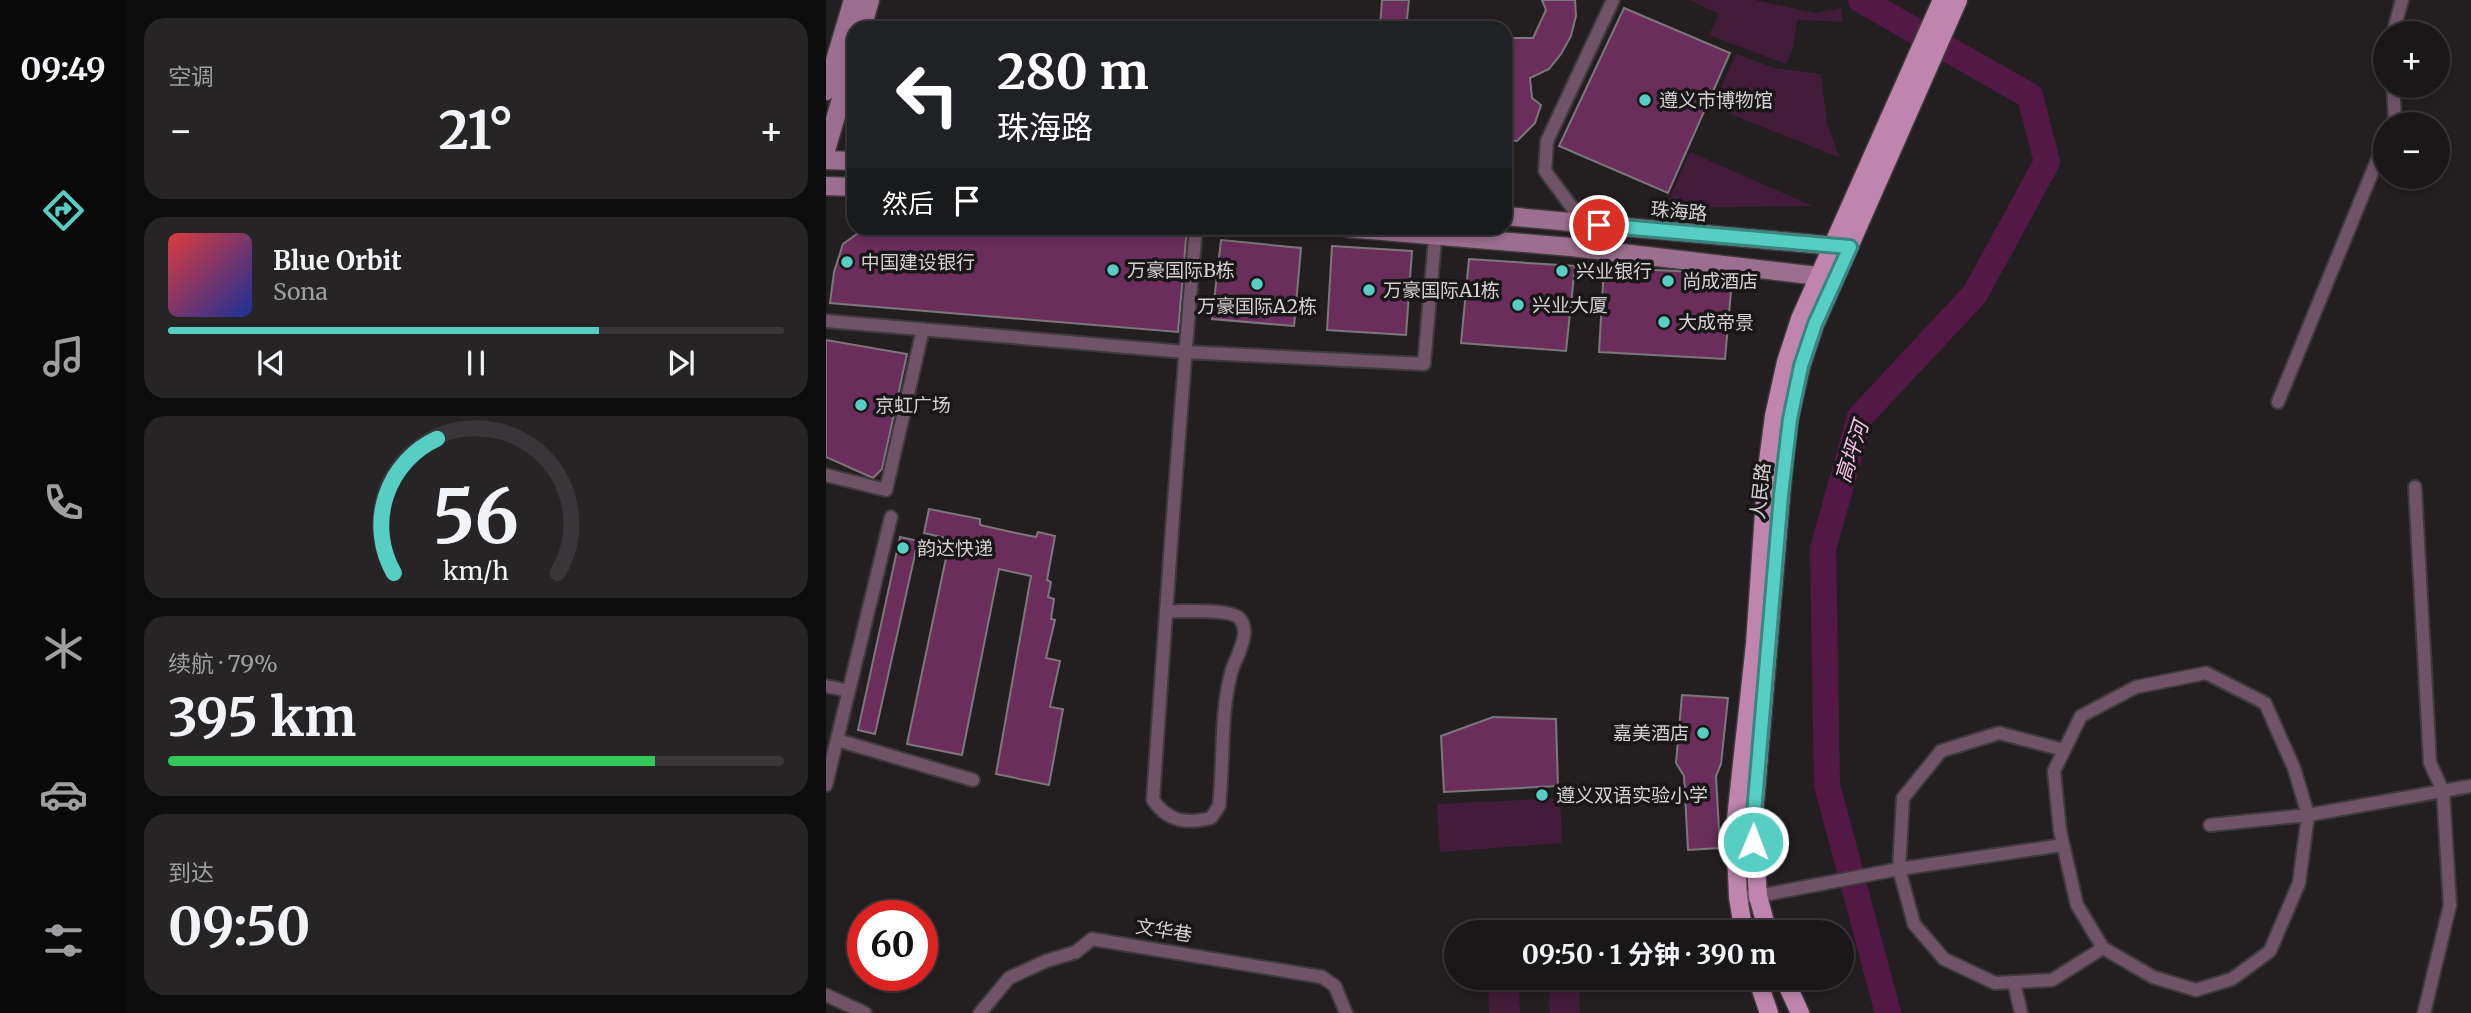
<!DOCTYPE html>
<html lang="zh">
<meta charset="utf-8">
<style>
:root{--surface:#1a1719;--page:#272426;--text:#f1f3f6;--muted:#9f9fa2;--line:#383638;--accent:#56cec4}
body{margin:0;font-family:Merriweather,"Noto Sans SC",serif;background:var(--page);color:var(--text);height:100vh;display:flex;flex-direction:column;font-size:26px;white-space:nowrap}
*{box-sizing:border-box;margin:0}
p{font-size:23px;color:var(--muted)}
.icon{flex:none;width:38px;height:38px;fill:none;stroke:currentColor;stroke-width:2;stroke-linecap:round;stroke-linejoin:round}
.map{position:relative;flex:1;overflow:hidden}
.side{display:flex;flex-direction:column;gap:18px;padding:18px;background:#0e0d0e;width:700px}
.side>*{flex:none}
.guide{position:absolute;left:21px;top:21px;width:665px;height:214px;border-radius:21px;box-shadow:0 4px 10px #0003,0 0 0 2px var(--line);background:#202124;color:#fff;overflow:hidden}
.controls{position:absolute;left:1547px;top:21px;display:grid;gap:14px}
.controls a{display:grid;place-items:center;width:77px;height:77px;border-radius:50%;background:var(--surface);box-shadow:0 4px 10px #0003,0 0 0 2px var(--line);font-size:35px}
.speed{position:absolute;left:21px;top:900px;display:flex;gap:14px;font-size:35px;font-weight:700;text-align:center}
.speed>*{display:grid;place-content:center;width:91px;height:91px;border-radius:50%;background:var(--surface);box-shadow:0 4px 10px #0003,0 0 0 2px var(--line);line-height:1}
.speed .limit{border:10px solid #d22;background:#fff;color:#111}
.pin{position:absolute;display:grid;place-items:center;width:60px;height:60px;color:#fff;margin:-30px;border:4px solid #fff;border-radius:50%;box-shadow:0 2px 7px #0007}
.me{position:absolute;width:77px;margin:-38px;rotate:1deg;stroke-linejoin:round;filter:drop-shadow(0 0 5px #0008)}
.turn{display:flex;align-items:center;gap:24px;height:147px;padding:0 35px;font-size:32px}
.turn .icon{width:91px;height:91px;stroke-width:2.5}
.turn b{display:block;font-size:49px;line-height:60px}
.then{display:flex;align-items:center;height:66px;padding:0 35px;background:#0003;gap:14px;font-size:26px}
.big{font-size:52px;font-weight:700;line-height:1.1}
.side .card{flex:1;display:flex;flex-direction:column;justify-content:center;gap:10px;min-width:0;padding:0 24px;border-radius:21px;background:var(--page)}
.side .dial{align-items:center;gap:0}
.dial svg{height:182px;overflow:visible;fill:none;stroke:var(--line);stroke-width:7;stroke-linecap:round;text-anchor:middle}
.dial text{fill:var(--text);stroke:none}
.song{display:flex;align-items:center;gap:21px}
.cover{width:84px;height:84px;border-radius:10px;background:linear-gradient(135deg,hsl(0 70% 55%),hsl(230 70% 35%))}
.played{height:7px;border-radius:4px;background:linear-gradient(90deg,var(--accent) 70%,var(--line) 70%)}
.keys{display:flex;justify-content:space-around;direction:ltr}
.heat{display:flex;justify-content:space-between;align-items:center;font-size:38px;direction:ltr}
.charge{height:10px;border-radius:5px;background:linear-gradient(90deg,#34c759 79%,var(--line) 0)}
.trip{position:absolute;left:618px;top:920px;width:410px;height:70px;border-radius:35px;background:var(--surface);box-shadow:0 4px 10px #0003,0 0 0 2px var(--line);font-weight:700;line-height:70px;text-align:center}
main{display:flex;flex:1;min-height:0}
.menu{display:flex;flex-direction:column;width:126px;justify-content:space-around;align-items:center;background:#0a090a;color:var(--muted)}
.menu .icon{width:49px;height:49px}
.menu .selected{color:var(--accent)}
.menu b{font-size:32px;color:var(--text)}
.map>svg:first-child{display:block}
.green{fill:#421c38}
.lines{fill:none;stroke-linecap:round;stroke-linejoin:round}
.river{stroke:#541846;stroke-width:26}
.building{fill:#6b2e5c;stroke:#7c777a;stroke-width:2}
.street-casing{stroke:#3f3b3d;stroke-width:16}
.secondary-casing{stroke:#3f3b3d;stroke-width:21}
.primary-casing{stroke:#3f3b3d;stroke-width:21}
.street{stroke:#705367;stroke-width:12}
.secondary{stroke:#9d6f8f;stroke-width:18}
.primary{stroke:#c085ae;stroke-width:18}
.route-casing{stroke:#38867f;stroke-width:18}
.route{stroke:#56cec4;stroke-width:12}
.poi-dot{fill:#56cec4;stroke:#191618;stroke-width:2.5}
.labels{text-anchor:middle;stroke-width:7;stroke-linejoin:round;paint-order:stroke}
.poi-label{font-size:19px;fill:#d3d1d3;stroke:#191618;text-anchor:start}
.street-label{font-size:19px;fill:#d3d1d3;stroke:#191618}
.water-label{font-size:21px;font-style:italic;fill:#f9c1e8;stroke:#191618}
</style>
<main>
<nav class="menu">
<b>09:49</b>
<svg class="icon selected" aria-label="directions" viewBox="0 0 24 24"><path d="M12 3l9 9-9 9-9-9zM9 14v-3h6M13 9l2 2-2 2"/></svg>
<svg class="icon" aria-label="music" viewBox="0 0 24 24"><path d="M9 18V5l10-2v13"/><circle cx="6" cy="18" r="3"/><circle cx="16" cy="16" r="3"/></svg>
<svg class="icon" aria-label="phone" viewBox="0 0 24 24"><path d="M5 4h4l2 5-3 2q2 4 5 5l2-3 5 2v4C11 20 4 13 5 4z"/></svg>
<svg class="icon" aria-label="climate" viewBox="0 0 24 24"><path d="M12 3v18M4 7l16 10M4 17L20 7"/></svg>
<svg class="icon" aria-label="car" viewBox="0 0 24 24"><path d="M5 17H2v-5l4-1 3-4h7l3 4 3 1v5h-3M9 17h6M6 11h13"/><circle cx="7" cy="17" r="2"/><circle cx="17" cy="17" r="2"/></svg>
<svg class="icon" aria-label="filters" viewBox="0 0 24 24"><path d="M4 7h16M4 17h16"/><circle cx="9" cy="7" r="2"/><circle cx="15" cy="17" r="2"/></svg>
</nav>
<section class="side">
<div class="card"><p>空调</p>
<div class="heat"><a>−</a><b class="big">21°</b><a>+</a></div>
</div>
<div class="card">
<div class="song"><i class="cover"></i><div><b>Blue Orbit</b><p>Sona</p></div></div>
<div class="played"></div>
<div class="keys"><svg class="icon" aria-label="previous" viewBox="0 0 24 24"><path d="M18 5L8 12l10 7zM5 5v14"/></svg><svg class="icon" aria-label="pause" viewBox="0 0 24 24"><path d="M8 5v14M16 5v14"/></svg><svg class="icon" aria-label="next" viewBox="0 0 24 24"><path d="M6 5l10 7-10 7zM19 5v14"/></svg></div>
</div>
<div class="card dial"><svg viewBox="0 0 100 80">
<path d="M14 69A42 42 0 1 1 86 69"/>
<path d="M14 69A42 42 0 0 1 33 10" stroke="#56cec4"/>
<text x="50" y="56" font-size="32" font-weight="700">56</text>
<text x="50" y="72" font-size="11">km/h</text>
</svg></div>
<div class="card"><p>续航 · 79%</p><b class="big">395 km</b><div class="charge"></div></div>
<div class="card"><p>到达</p><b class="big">09:50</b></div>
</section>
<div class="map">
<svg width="1645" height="1013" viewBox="0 0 1645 1013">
<rect width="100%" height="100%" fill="#231f21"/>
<path class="green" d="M864,0H929L989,13L1015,8L1017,22L971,20L967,49L960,64L883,35L893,14Z
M910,54L949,68L995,74L1001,124L1014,158L887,107Z
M864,152L987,206L839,208Z
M734,798L736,843L614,852L611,804Z
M662,978H693L694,1013H663Z
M753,981L754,1013H724L723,983Z"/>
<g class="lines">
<path class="river" d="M1035,0L1204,96L1221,162L1149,294L1034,417L997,549L1001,785L1062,1013"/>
</g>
<path class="building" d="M556,0H583L580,28H554Z
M716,0H749L750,16L745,36L735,54L723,69L704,78L706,98L715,105L709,123L691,141L679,140L680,38H707L720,10Z
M798,8L904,53L842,193L733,146Z
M39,228H361L352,332L4,303L8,272L17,244Z
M395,240L475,248L468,326L386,319Z
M506,246L586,251L580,335L501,330Z
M643,259L749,266L740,351L635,343Z
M778,268L852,271L896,276L905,291L899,359L773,352Z
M0,340L81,354L56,469L47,478L0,457Z
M103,509L154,519V525L190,533L210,537L212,532L229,536L221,580L225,582L222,597L228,599L225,619L229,620L220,658L234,661L224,707L237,709L223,785L170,774L205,576L173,569L136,755L81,744L124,539L98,533Z
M74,537L92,541L49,734L32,730Z
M856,695L902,698L895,764L890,776L894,848L862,850L858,776L850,763Z
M667,717L730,719L732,786L618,792L615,736Z"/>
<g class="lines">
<g class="street-casing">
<path id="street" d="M1567,33L1576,0
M1566,124L1569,118L1567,86
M747,223L748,210L719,171L721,141L787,0
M0,321L359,352L598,364L610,228
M1452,402L1559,141
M0,475L60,490L97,329
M1589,487L1604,763L1617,791L1624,905L1598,1013
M340,611C355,612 403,608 413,618C427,632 409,658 405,673C394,715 398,763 393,806L385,818C361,824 342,822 327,800C340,609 353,418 370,228
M1380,673L1439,703L1468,768L1482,815L1473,883L1444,951L1406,979L1370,990L1327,977L1277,948L1251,905L1234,831L1228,771L1255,716L1310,687Z
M0,686L23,691
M11,740L147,780
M1238,750L1173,733L1115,751L1077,798L1073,869L1088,924L1118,959L1169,983L1226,980L1277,948
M0,785L65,517
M1384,825L1482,815L1645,786
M912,897L932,896L1073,869L1237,845
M1188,982L1195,1013
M0,995L39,1013
M154,1013L183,978L220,961L250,952L266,939L496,977L509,986L520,1013"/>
</g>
<g class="secondary-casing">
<path id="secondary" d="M36,28L44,0
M0,91L27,0
M0,150L28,55
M0,160L28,161
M0,186L28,187
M679,216L1020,247
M521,228L745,247L992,276L1004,282"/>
</g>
<g class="primary-casing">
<path id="primary" d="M918,933L912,897L909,828L929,644L941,469L948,416L960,362L974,319L1116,0
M942,933L932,896L927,825L957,471L963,419L975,366L989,324L1132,0
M931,978L943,1013
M958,978L974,1013"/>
</g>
<use href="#street" class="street"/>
<use href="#secondary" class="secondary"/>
<use href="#primary" class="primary"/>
</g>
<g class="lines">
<g class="route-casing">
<path id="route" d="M773,225L1024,247L989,324L975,366L964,419L955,495L927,825V842"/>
</g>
<use href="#route" class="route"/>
</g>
<g class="poi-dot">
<circle cx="819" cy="100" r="7"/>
<circle cx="21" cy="262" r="7"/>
<circle cx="287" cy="270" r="7"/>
<circle cx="736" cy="271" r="7"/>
<circle cx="842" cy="281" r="7"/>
<circle cx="431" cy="284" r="7"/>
<circle cx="543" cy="290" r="7"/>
<circle cx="692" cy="305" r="7"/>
<circle cx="838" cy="322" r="7"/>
<circle cx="35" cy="405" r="7"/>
<circle cx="77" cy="548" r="7"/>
<circle cx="877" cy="733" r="7"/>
<circle cx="716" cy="795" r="7"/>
</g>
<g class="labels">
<g class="poi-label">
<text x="833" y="107">遵义市博物馆</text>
<text x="35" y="269">中国建设银行</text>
<text x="301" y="277">万豪国际B栋</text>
<text x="750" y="278">兴业银行</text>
<text x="856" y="288">尚成酒店</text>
<text x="557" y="297">万豪国际A1栋</text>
<text x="706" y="312">兴业大厦</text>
<text x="431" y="313" text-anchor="middle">万豪国际A2栋</text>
<text x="852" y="329">大成帝景</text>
<text x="49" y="412">京虹广场</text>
<text x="91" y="555">韵达快递</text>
<text x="863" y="740" text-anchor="end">嘉美酒店</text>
<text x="730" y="802">遵义双语实验小学</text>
</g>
<g class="street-label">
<text transform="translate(853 211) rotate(5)" y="7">珠海路</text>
<text transform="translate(934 491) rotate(-84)" y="7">人民路</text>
<text transform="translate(338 930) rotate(9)" y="7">文华巷</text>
</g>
<g class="water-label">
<text transform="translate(1026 452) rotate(-72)" y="7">高坪河</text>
</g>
</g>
</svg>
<div class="controls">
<a>+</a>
<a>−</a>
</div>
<div class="speed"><div class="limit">60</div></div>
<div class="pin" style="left:773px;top:225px;background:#d93025"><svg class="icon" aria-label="arrive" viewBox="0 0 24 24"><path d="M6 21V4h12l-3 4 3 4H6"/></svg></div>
<svg class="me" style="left:927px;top:842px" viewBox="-20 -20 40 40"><circle r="17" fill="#56cec4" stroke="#fff" stroke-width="3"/><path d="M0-11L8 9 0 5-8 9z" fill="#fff"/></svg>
<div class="trip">09:50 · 1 分钟 · 390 m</div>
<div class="guide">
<div class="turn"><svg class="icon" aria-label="left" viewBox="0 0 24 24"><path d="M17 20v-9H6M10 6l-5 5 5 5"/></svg><div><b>280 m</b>珠海路</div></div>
<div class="then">然后<svg class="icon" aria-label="arrive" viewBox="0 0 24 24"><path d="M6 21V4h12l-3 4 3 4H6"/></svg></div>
</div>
</div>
</main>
